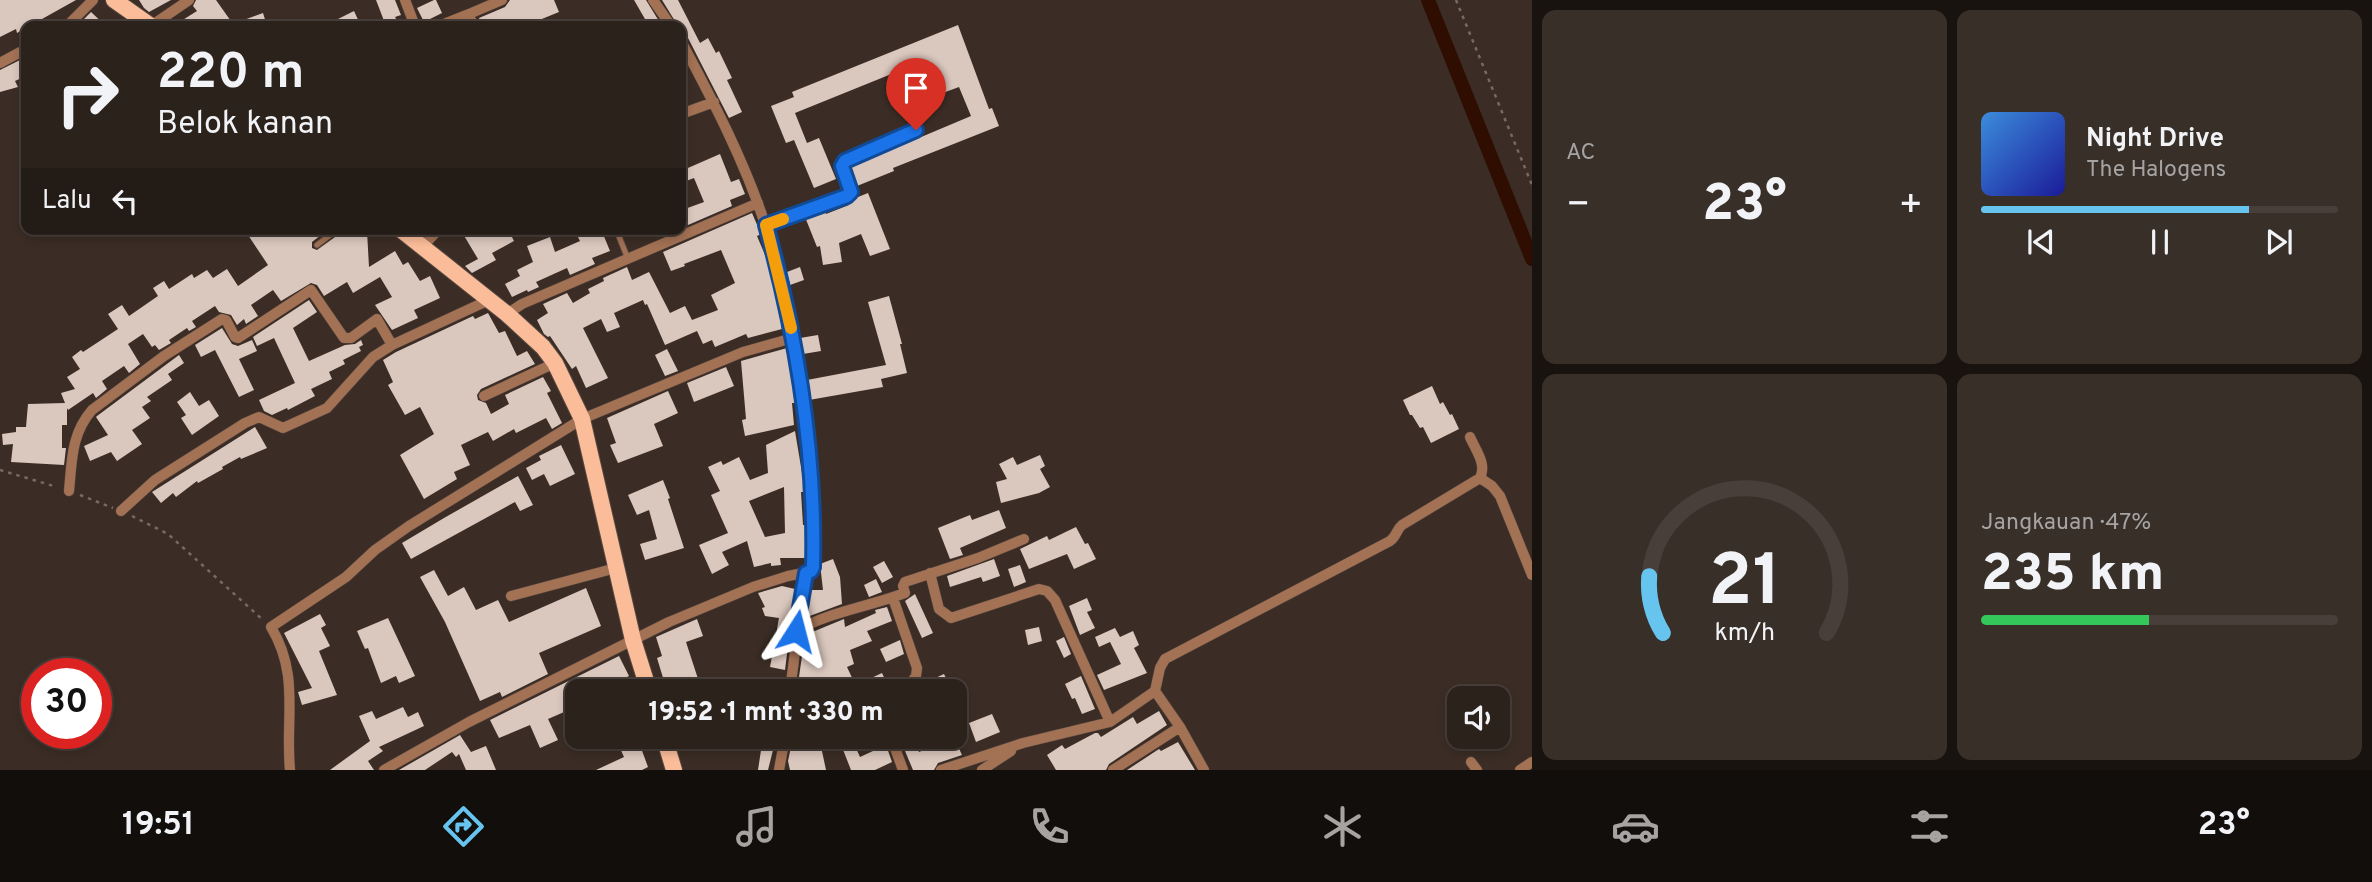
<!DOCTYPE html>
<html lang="id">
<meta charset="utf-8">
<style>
:root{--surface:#2c221c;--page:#382f29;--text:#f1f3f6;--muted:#a6a4a3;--line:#483f3b;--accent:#67c4ef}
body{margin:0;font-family:Overpass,sans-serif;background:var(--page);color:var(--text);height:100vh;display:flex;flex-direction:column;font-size:26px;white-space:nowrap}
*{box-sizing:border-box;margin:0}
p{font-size:23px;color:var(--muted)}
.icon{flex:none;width:38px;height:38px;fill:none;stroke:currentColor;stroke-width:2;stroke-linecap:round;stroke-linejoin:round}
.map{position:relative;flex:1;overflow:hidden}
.side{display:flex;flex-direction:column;gap:10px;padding:10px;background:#18130f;width:840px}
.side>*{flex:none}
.banner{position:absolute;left:21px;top:21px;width:665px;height:214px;border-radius:14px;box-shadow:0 4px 10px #0003,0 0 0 2px var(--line);background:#2c221c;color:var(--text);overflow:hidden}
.fabs{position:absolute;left:1447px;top:686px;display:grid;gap:14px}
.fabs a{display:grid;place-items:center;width:63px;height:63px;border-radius:14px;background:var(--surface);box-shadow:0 4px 10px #0003,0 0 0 2px var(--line);font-size:35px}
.speed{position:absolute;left:21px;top:658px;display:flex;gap:14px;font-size:35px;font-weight:700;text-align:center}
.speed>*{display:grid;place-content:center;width:91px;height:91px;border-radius:50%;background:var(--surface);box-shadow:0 4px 10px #0003,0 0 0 2px var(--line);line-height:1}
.speed .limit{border:10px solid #d22;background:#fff;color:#111}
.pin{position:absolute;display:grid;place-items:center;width:60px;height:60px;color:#fff;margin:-72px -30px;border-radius:50% 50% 50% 0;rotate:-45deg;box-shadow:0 0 7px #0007}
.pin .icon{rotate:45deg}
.me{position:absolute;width:77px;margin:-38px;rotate:9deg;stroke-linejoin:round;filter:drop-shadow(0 0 5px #0008)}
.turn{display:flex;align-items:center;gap:24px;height:147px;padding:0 21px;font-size:32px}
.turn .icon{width:91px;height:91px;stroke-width:2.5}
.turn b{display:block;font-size:49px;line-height:60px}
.then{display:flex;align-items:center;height:66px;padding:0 21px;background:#0003;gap:14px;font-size:26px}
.big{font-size:52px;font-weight:800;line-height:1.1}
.side .widget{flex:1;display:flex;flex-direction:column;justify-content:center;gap:10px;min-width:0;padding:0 24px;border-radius:14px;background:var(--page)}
.side .dial{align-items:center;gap:0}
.dial svg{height:182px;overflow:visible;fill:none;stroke:var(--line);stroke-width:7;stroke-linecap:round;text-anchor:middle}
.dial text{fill:var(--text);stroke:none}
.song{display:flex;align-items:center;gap:21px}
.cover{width:84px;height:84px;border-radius:10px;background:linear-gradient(135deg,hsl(210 70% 55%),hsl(240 70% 35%))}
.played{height:7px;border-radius:4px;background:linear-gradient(90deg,var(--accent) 75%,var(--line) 75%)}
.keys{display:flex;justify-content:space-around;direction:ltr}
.heat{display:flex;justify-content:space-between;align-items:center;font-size:38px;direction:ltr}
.charge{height:10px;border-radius:5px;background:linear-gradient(90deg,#34c759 47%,var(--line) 0)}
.side .tiles{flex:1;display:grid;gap:10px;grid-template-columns:repeat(2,1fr)}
.trip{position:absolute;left:565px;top:679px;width:402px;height:70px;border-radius:14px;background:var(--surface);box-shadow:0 4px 10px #0003,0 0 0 2px var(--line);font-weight:800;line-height:70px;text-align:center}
.tab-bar{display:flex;height:112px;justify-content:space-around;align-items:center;background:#120e0b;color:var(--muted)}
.tab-bar .icon{width:49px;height:49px}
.tab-bar .on{color:var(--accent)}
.tab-bar b{font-size:32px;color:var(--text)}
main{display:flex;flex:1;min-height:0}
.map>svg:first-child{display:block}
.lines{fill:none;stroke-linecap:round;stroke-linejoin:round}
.canal{stroke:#2f0d00;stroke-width:14}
.building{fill:#dac7bd;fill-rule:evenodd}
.service-casing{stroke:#574942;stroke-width:7}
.minor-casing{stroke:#574942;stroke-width:11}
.primary-casing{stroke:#574942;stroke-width:18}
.path{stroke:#776a63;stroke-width:2.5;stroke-dasharray:3.5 5;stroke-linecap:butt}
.service{stroke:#a37154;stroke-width:5}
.minor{stroke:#a37154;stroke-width:10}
.primary{stroke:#fabc99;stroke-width:16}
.route-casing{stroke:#114b97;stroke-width:18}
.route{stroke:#1a73e8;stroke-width:12}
.slow{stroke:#f59e0b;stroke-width:12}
</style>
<main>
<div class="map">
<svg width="1532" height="770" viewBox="0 0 1532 770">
<rect width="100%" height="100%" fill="#3b2d25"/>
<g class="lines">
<path class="canal" d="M1428,0L1532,259"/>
</g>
<path class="building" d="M0,0H76L17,33L16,29L0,37Z
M139,0H171L149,12L144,8Z
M196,0H216L233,24L263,13L267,26H173L197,11L193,6Z
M376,0H395L401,15L395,17L400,26H386Z
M434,0H436L442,13L424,22L417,8Z
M510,0H554L559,12L532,23L534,26H482L479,18L505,7Z
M634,0H646L662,26H649Z
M662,0H678L700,43L708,38L716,53L719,51L732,78L727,80L742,112L729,118L688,38L681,34V26H678Z
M354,11L361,26H324Z
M91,12L106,26H77Z
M958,25L989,109L992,108L999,126L893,168L894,171L857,186L850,167L971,116L959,87L940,94L926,60L795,113L807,143L819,138L836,179L814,188L794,140L786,143L771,106L794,97L792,92Z
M26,57V76L15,81L18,87L0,92V70Z
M720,154L731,182L739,179L745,194L730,200L732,206L688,225L682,210L704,202L694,178L681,183V171Z
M868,193L890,249L870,256L861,234L839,243L842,262L823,265L820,246L817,247L805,217L825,210L826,214L849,205L848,201Z
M752,213L761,234L757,236L771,269L782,329L748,338L746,334L715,347L712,340L703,344L697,331L665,345L647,304L645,305L643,300L614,313L620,327L607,332L601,319L583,328L608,378L586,388L576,366L572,369L550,336L548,337L544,334L537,320L548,313L543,304L567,293L573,303L590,293L588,289L604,281L603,278L627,267L632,280L649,272L670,313L685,306L692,320L718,310L711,295L735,283L721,250L684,264L685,266L671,271L663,252Z
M257,229H268L273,236L282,229H329L312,242V248L317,250L342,232L367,231L369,267L395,251L403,265L408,262L420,281L430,276L440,298L414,310L418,318L392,330L375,305L392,297L380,277L353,293L347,282L324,296L317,285L311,283L281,301L273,290L251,305L258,316L246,324L244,319L237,325L231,315L219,312L215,306L192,321L196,327L189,331L187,328L169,340L171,343L159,350L155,345L152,347L143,334L128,344L140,364L129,373L124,366L102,381L107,389L96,398L93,393L68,410L67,408V425H62V448H66L64,465L11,462L13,444L3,445L2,434L16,432V427H26L28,404L65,403L61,393L75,389L67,377L80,369L72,357L81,350L83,352L118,329L108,314L122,305L129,316L158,296L153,288L164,281L169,289L192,274L194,278L207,270L213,278L227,269L238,286L268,265L248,235Z
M460,229H508L514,241L492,253L496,260L472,273L465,266L478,259Z
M574,229H601L610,251L592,258L595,264L570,275L567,268L536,282L539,287L528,292L527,290L512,297L505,284L520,276L517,270L533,262L527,246L550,237L555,252L580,241Z
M800,267L804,280L790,285L787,272Z
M889,296L902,344H900L907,373L881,379L883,387L809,400L807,380L886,365L868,302Z
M309,300L317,312L293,328L309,361L345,345L355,344L361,340L363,345L359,347L361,351L343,360L345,364L329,372L332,379L311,389L315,396L288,410L287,408L272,415L264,411L259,400L295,383L274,338L257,346L253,337Z
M488,313L499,333L505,331L517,356L527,351L535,364L481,389L477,395L478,400L486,403L491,414L509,404L505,395L543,377L551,391L547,393L562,423L552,429L546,418L516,433L514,429L493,441L488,432L461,445L470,465L454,472L457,479L424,499L400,455L434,434L420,407L405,415L388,385L393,382L383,360L396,352L473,316L475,319Z
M222,328L232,344L238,346L252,340L257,351L239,359L254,390L239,397L215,350L201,357L195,345Z
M818,335L821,351L803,354L800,338Z
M787,348L795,403H792L794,425L745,436L742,420L746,419L741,361Z
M667,349L678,371L665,376L655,355Z
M179,355L184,363L168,374L172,380L147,397L151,401L142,407L150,418L132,430L142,444L117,461L111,452L90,461L84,446L108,435L96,417L97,416Z
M726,367L734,386L694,402L687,383Z
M1432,386L1440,404L1443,402L1450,415L1452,414L1459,429L1431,443L1423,427L1420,428L1412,415H1410L1403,400Z
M668,391L678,413L654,424L663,446L618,463L610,445L616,443L607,418Z
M190,392L199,406L209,400L219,416L192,435L181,418L186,415L177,402Z
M255,427L267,448L241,459L240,457L222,467L223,469L198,483L197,481L176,497L173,493L161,503L152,492Z
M795,431L804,485L805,492H801L803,525H806L805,558H780L781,565L771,566V563L754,567L747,541L722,552L729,565L712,574L699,545L728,533L711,495L720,491L708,467L721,461L723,465L739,457L750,480L768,473L766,445ZM784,487L785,533L765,537L749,501Z
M561,445L575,474L550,486L544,474L532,480L526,468L541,460L539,456Z
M1040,455L1045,466L1040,469L1050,487L1039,493L1001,503L996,482L1007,479L999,464L1013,457L1017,465Z
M518,476L533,505L520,511L515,502L411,559L402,543L444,518Z
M663,480L670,498L668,499L684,548L645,560L640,544L657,539L649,510L637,515L628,495Z
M999,510L1006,528L960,548L963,555L950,559L938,528L970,515L972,520Z
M1076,527L1085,544L1088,543L1096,559L1074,569L1067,554L1029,569L1020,549L1047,536L1049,540Z
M833,559L840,577L842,604L807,617L810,590H823L820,564Z
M994,559L1000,576L983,582L981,577L950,587L947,576Z
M884,561L893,577L882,583L873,567Z
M1020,565L1026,582L1014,587L1008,569Z
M434,570L448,596L464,587L476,610L498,600L509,622L586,588L601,626L539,653L548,674L502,697L500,692L480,701L445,622L420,577Z
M876,579L882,592L869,597L864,585Z
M782,586L795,589L785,670L770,667L779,618L765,616L762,608L765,607L758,593Z
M915,594L933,633L922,638L905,601Z
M1087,598L1092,610L1087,612L1095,628L1080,635L1069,606Z
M887,607L892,621L867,631L872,641L850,650L854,664L847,667L854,682L850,683L854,691H797L805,635L844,619L845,627L876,613L875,610Z
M320,614L326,625L321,628L330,646L319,651L337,695L302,705L298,692L312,688L284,633Z
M388,618L415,676L399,683L396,676L381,683L368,648L365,649L357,631Z
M697,619L703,636L686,642L700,685L698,686L700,691H667L657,658L662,656L656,637Z
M1039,627L1042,641L1028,645L1025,630Z
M1115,628L1120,637L1133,631L1139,645L1134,648L1147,673L1104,690L1097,675L1121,664L1110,642L1099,647L1095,637Z
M1064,637L1071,654L1064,658L1056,641Z
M900,640L904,654L886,662L880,649Z
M619,656L629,676L611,685L613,691H578V706L548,719L558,740L540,748L530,725L499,738L490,720Z
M882,673L888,686L875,691L869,679Z
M944,674L952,691H914L918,686Z
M1081,676L1095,709L1082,714L1075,698L1072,699L1065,684Z
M403,707L408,717L418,712L424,726L379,747L383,751L368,761L374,770H330L370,741L359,716L372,711L376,719Z
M1159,711L1167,725L1109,764L1106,770H1056L1047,755L1062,745L1065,749L1095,733H1098L1101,737L1133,717L1137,724Z
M992,714L1000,732L976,742L969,723Z
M460,735L471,752L486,746L496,770H466L459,754L456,757L452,752L425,770H399Z
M615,737H637L648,767L642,770H596L624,757Z
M763,737H773L772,746H774L768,770H758Z
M819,737L826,770H790L788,761L792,742Z
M838,737H851L860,757L886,745L892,762L875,770H851Z
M904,737H912L919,752L947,741L949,746L956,742L962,755L938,763L934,770H913L900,739Z
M1178,742L1195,770H1127L1159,749L1161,751Z"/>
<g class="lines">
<g class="service-casing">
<path id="service" d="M766,225L847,196L851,192L842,166L845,161L916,130
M616,229L628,259
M317,245L338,229"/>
</g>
<g class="minor-casing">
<path id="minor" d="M405,0L415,26
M653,0L671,26
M67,26L93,0
M151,26L189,0
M439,26L469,14
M473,26L469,14L502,0
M0,63L26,49
M681,114L714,102
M423,246L439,229
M507,314L522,304L758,203
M484,396L555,363
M1480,478L1492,486L1500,496L1532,575
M69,491C72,461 71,434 92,410L164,356L222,319L226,320L235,337L238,338L311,290L344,338H351L377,319L392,345
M121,511L155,480L245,423L259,417L283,428L327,408L373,357L392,345L489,300
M930,573L939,609L951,618L1039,589L1047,591L1055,600L1110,722
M511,596L616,568
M893,598L917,668L916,676L905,691
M796,631C829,612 867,607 902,594L905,593L903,586L905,582L978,558L1024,539
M790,691L805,573
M1155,691L1180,727L1204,770
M891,737L903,770
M1471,762L1477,770
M290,770C285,718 300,675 271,627L346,577L375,550L409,526L582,419L743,352L793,338
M384,770L469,722L669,622L753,587L788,576L809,572L812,569C817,512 810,456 802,400C794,340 785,281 765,224C744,160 712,99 681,41
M779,770L785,737
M941,770L1023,743L1110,722L1155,691L1160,668L1165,659L1390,541C1397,536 1396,530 1402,525L1480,478C1487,464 1476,451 1470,437
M982,770L1011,751
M1113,770L1180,727
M1520,770L1532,762"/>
</g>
<g class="primary-casing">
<path id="primary" d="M114,0L151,26
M400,229L507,314L543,347L555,363L582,419L633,640L649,691
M664,737L674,770"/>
</g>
<path class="path" d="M1456,0L1532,185
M0,470L57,487
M80,495L113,508
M132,516L168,534L263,620"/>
<use href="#service" class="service"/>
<use href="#minor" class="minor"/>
<use href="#primary" class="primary"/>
</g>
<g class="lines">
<g class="route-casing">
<path id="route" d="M796,631L806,573L811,571L813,567C816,452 797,337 766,225L847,196L851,192L842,166L845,161L916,130"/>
</g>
<use href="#route" class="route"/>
<path class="slow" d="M783,219L766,225L791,328"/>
</g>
</svg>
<div class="fabs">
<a><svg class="icon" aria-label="sound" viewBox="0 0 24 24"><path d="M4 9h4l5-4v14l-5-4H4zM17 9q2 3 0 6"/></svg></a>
</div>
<div class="speed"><div class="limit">30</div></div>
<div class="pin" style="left:916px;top:130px;background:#d93025"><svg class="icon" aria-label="arrive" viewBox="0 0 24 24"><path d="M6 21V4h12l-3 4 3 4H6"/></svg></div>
<svg class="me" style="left:796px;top:631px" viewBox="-20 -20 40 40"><path d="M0-17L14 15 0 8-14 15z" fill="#1a73e8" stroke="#fff" stroke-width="4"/></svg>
<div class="trip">19:52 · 1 mnt · 330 m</div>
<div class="banner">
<div class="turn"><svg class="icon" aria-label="right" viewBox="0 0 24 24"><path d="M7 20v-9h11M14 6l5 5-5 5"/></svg><div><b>220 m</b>Belok kanan</div></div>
<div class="then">Lalu<svg class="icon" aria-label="left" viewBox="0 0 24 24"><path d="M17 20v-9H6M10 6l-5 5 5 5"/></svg></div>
</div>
</div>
<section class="side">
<div class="tiles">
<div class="widget"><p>AC</p>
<div class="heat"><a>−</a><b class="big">23°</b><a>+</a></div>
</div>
<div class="widget">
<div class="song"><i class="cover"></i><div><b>Night Drive</b><p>The Halogens</p></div></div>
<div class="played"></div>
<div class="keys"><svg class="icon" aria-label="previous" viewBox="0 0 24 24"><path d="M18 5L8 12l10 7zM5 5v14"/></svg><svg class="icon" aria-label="pause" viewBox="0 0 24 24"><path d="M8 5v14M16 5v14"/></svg><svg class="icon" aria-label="next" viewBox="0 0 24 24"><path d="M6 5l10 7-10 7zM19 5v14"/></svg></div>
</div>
<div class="widget dial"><svg viewBox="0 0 100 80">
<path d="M14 69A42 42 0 1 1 86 69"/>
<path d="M14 69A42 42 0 0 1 8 44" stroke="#67c4ef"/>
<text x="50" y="56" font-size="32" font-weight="700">21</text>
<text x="50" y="72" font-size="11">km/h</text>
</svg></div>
<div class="widget"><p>Jangkauan · 47%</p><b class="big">235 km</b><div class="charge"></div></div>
</div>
</section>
</main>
<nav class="tab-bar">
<b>19:51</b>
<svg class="icon on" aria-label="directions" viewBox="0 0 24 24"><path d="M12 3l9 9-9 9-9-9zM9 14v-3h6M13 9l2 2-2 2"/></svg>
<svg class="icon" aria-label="music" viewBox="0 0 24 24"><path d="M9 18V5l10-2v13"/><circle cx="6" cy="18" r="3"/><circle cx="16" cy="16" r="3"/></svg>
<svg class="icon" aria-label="phone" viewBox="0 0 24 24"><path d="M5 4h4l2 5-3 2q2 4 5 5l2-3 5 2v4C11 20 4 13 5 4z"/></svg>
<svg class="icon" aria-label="climate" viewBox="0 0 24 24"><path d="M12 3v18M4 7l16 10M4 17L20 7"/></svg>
<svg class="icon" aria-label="car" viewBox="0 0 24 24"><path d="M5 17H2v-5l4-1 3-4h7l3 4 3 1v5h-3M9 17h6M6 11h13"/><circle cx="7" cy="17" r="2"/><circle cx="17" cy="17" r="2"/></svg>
<svg class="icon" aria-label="filters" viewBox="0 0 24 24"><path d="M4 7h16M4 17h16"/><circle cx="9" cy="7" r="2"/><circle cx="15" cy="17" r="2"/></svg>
<b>23°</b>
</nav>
